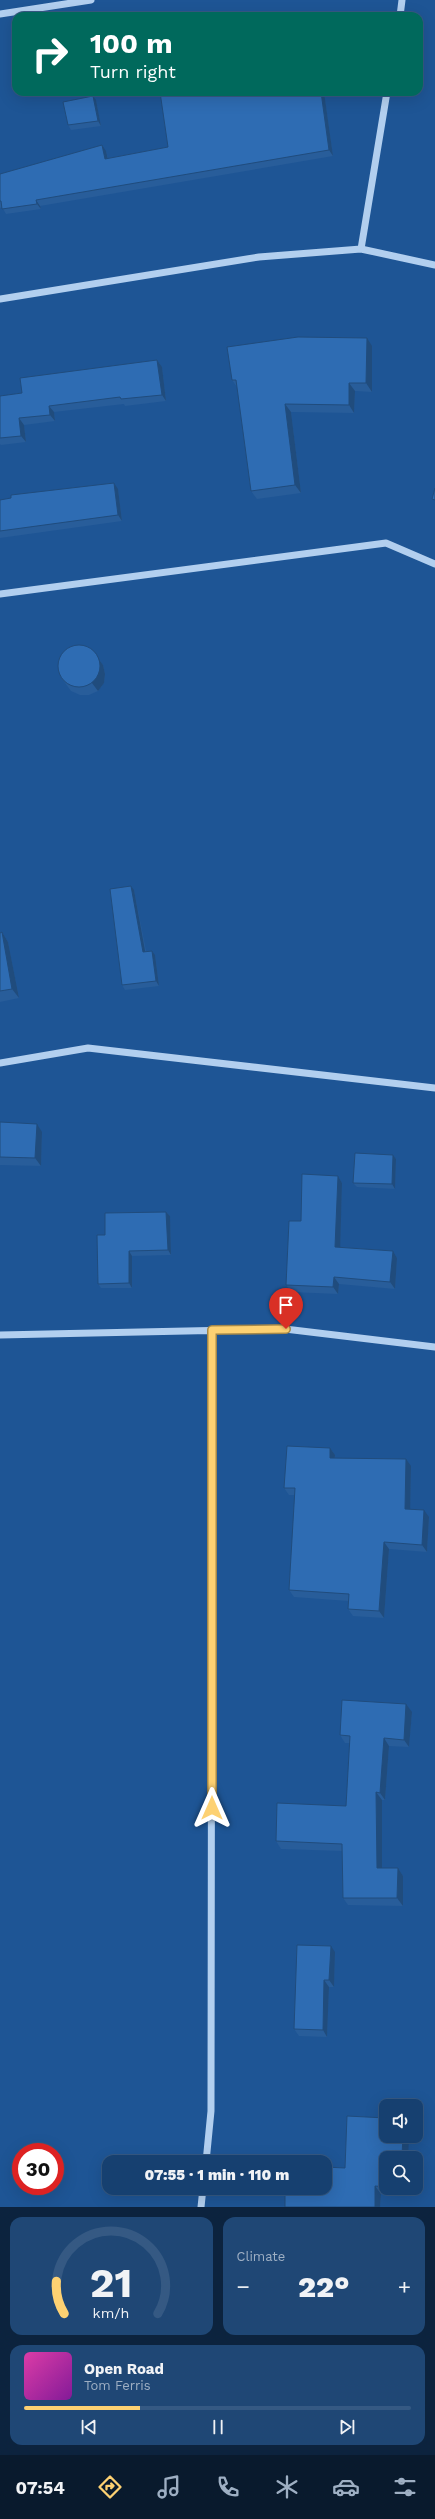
<!DOCTYPE html>
<meta charset="utf-8">
<style>
:root{--surface:#164070;--page:#1f4775;--text:#f1f3f6;--muted:#9eafc3;--line:#355983;--accent:#fdd172}
body{margin:0;font-family:"Work Sans",sans-serif;background:var(--page);color:var(--text);height:100vh;display:flex;flex-direction:column;font-size:15px;white-space:nowrap}
*{box-sizing:border-box;margin:0}
p{font-size:13px;color:var(--muted)}
.icon{flex:none;width:22px;height:22px;fill:none;stroke:currentColor;stroke-width:2;stroke-linecap:round;stroke-linejoin:round}
.map{position:relative;height:2207px;overflow:hidden}
.details{display:flex;flex-direction:column;gap:10px;padding:10px;background:#0c233e;flex:1}
.details>*{flex:none}
.hud{position:absolute;left:12px;top:12px;width:411px;height:84px;border-radius:12px;box-shadow:0 4px 16px #0002,0 0 0 1px var(--line);background:#00695c;color:#fff;overflow:hidden}
.buttons{position:absolute;left:379px;top:2099px;display:grid;gap:8px}
.buttons a{display:grid;place-items:center;width:44px;height:44px;border-radius:8px;background:var(--surface);box-shadow:0 4px 16px #0002,0 0 0 1px var(--line);font-size:20px}
.speed{position:absolute;left:12px;top:2143px;display:flex;gap:8px;font-size:20px;font-weight:700;text-align:center}
.speed>*{display:grid;place-content:center;width:52px;height:52px;border-radius:50%;background:var(--surface);box-shadow:0 4px 16px #0002,0 0 0 1px var(--line);line-height:1}
.speed .limit{border:6px solid #d22;background:#fff;color:#111}
.pin{position:absolute;display:grid;place-items:center;width:34px;height:34px;color:#fff;margin:-41px -17px;border-radius:50% 50% 50% 0;rotate:-45deg;box-shadow:0 0 4px #0007}
.pin .icon{rotate:45deg}
.me{position:absolute;width:44px;margin:-22px;rotate:0deg;stroke-linejoin:round;filter:drop-shadow(0 0 3px #0008)}
.turn{display:flex;align-items:center;gap:14px;height:84px;padding:0 12px;font-size:18px}
.turn .icon{width:52px;height:52px;stroke-width:2.5}
.turn b{display:block;font-size:28px;line-height:34px}
.big{font-size:30px;font-weight:800;line-height:1.1}
.details .card{flex:1;display:flex;flex-direction:column;justify-content:center;gap:6px;min-width:0;padding:0 14px;border-radius:12px;background:var(--page)}
.details .dial{align-items:center;gap:0}
.dial svg{height:104px;overflow:visible;fill:none;stroke:var(--line);stroke-width:7;stroke-linecap:round;text-anchor:middle}
.dial text{fill:var(--text);stroke:none}
.song{display:flex;align-items:center;gap:12px}
.cover{width:48px;height:48px;border-radius:6px;background:linear-gradient(135deg,hsl(320 70% 55%),hsl(290 70% 35%))}
.played{height:4px;border-radius:2px;background:linear-gradient(90deg,var(--accent) 30%,var(--line) 30%)}
.keys{display:flex;justify-content:space-around;direction:ltr}
.heat{display:flex;justify-content:space-between;align-items:center;font-size:22px;direction:ltr}
.details .tiles{flex:1;display:grid;gap:10px;grid-template-columns:1fr 1fr}
.card:last-child{grid-column:span 2}
.trip{position:absolute;left:102px;top:2155px;width:230px;height:40px;border-radius:12px;background:var(--surface);box-shadow:0 4px 16px #0002,0 0 0 1px var(--line);font-weight:800;line-height:40px;text-align:center}
.tabs{display:flex;height:64px;justify-content:space-around;align-items:center;background:#091a2d;color:var(--muted)}
.tabs .icon{width:28px;height:28px}
.tabs .selected{color:var(--accent)}
.tabs b{font-size:18px;color:var(--text)}
.map>svg:first-child{display:block}
.lines{fill:none;stroke-linecap:round;stroke-linejoin:round}
.minor{stroke:#b2cfef;stroke-width:7}
.wall{fill:#285d9a}
.shaded-wall{fill:#204c7d}
.building{fill:#2e6cb3;stroke:#204c7d}
.route-casing{stroke:#a4884a;stroke-width:10}
.route{stroke:#fdd172;stroke-width:7}
</style>
<div class="map">
<svg width="435" height="2207" viewBox="0 0 435 2207">
<rect width="100%" height="100%" fill="#1e5595"/>
<g class="lines">
<path class="minor" d="M0,14L91,0
M400,16L402,0
M361,249L387,92
M0,299L259,257L361,249L435,265
M0,594L386,543L435,564
M0,1063L88,1048L435,1088
M0,1335L285,1329L435,1347
M206,2162L211,2111L212,1330
M201,2207L203,2188"/>
</g>
<path class="wall" d="M160,92H324L333,156L40,206L41,209L6,214L2,207L0,208V174L106,151L108,158L168,147Z
M96,100L101,126L71,130L68,125Z
M372,346V392L355,391L354,413L291,412L301,493L257,499L251,491L237,387L232,380Z
M157,360L162,367L166,401L125,406L124,404L54,412L55,421L24,425L26,442L1,445L0,444V396L22,393Z
M118,489L122,521L0,538V500Z
M97,657L103,665L105,674L104,683L98,691L89,695H80L71,691L60,676Z
M134,890L146,951L155,955L159,986L125,990L122,985Z
M2,932L8,942L19,998L0,1002V933Z
M0,1122L42,1132L41,1166L0,1165Z
M393,1155L396,1159L395,1189L357,1187L353,1183Z
M338,1176L342,1183L340,1247L393,1251L397,1258L395,1289L339,1284L338,1294L291,1292L286,1285L301,1221Z
M166,1212L170,1216L171,1255L132,1256V1288H101L98,1284L105,1235Z
M330,1448L335,1455V1458L411,1466L410,1509L429,1517L427,1552L389,1549L384,1618L353,1616L348,1609V1601L294,1597L289,1590L295,1495H289L284,1488Z
M412,1712L409,1747L389,1746L385,1800H382V1868H398L403,1876V1906L348,1905L343,1898L342,1851L281,1849L276,1841L346,1806L350,1743H345L340,1735Z
M335,1952L334,1987H329L327,2037L299,2036L294,2029Z
M347,2116L408,2158H386V2188H393L392,2194H381L380,2207H285L345,2168Z"/>
<path class="shaded-wall" d="M321,92H324L333,156L329,150Z
M93,96L96,100L101,126L98,121Z
M102,145L106,151L109,164L105,159Z
M36,200L40,206L41,209L37,204Z
M367,338L372,346V392L366,383Z
M157,360L162,367L166,401L162,395Z
M349,383L355,391L354,413L349,405Z
M285,404L291,412L301,493L295,485Z
M49,406L54,412L55,421L50,415Z
M19,418L24,425L26,442L21,436Z
M114,483L118,489L122,521L118,515Z
M97,657L103,665L105,674L104,683L98,691L92,683Z
M131,886L134,890L146,956L143,952Z
M2,932L8,942L19,998L12,989Z
M152,951L155,955L159,986L156,981Z
M37,1124L42,1132L41,1166L35,1158Z
M393,1155L396,1159L395,1189L392,1184Z
M338,1176L342,1183L340,1254L335,1247Z
M166,1212L170,1216L171,1255L168,1250Z
M129,1251L132,1256V1288L129,1283Z
M393,1251L397,1258L395,1289L390,1282Z
M334,1277L339,1284L338,1294L333,1287Z
M330,1448L335,1455L334,1465L330,1458Z
M406,1459L411,1466L410,1516L405,1509Z
M424,1510L429,1517L427,1552L422,1545Z
M384,1542L389,1549L384,1618L379,1611Z
M406,1704L412,1712L409,1747L404,1740Z
M384,1738L389,1746L385,1800L380,1793Z
M376,1792L382,1800V1876L377,1868Z
M398,1868L403,1876V1906L397,1898Z
M331,1946L335,1952L334,1987L329,1980Z
M324,1980L329,1987L327,2037L323,2030Z
M403,2136H409L408,2158H404L402,2156Z
M375,2186L381,2194L380,2207H375Z
M388,2188H393L392,2194Z"/>
<path class="building" d="M160,92H321L329,150L36,200L37,204L2,209L1,201H0V174L102,145L105,159L168,147Z
M93,96L98,121L68,125L63,102Z
M298,337L367,338L366,383H349V405L285,404L295,485L251,491L236,380H232L227,347Z
M157,360L162,395L121,399L120,397L49,406L50,415L19,418L21,436L0,438V396L22,393L20,378Z
M114,483L118,515L0,531V500L11,498V495Z
M435,488V500L432,499Z
M58 666a21 21 0 1 1 42 0a21 21 0 1 1-42 0Z
M131,886L143,952L152,951L156,981L122,985L110,889Z
M2,932L12,989L0,991V933Z
M0,1122L37,1124L35,1158L0,1157Z
M355,1153L393,1155L392,1184L353,1183Z
M302,1174L338,1176L335,1247L393,1251L390,1282L334,1277L333,1287L286,1285L289,1221H301Z
M166,1212L168,1250L129,1251V1283L98,1284L97,1235H105V1213Z
M287,1446L330,1448V1458L406,1459L405,1509L424,1510L422,1545L384,1542L379,1611L348,1609L349,1594L289,1590L295,1488H284Z
M342,1700L406,1704L404,1740L384,1738L380,1793L376,1792L377,1868H398L397,1898H343L342,1844L276,1841L277,1803L346,1806L350,1736L340,1735Z
M297,1945L331,1946L329,1980H324L323,2030L294,2029Z
M347,2116L386,2118V2136H403L402,2156L388,2155V2158H386V2187L375,2186V2207H285V2188H325V2167L345,2168Z"/>
<g class="lines">
<g class="route-casing">
<path id="route" d="M212,1808V1330L286,1329"/>
</g>
<use href="#route" class="route"/>
</g>
</svg>
<div class="buttons">
<a><svg class="icon" aria-label="sound" viewBox="0 0 24 24"><path d="M4 9h4l5-4v14l-5-4H4zM17 9q2 3 0 6"/></svg></a>
<a><svg class="icon" aria-label="search" viewBox="0 0 24 24"><circle cx="10" cy="10" r="6"/><path d="M15 15l6 6"/></svg></a>
</div>
<div class="speed"><div class="limit">30</div></div>
<div class="pin" style="left:286px;top:1329px;background:#d93025"><svg class="icon" aria-label="arrive" viewBox="0 0 24 24"><path d="M6 21V4h12l-3 4 3 4H6"/></svg></div>
<svg class="me" style="left:212px;top:1808px" viewBox="-20 -20 40 40"><path d="M0-17L14 15 0 8-14 15z" fill="#fdd172" stroke="#fff" stroke-width="4"/></svg>
<div class="trip">07:55 · 1 min · 110 m</div>
<div class="hud">
<div class="turn"><svg class="icon" aria-label="right" viewBox="0 0 24 24"><path d="M7 20v-9h11M14 6l5 5-5 5"/></svg><div><b>100 m</b>Turn right</div></div>
</div>
</div>
<section class="details">
<div class="tiles">
<div class="card dial"><svg viewBox="0 0 100 80">
<path d="M14 69A42 42 0 1 1 86 69"/>
<path d="M14 69A42 42 0 0 1 8 44" stroke="#fdd172"/>
<text x="50" y="56" font-size="32" font-weight="700">21</text>
<text x="50" y="72" font-size="11">km/h</text>
</svg></div>
<div class="card"><p>Climate</p>
<div class="heat"><a>−</a><b class="big">22°</b><a>+</a></div>
</div>
<div class="card">
<div class="song"><i class="cover"></i><div><b>Open Road</b><p>Tom Ferris</p></div></div>
<div class="played"></div>
<div class="keys"><svg class="icon" aria-label="previous" viewBox="0 0 24 24"><path d="M18 5L8 12l10 7zM5 5v14"/></svg><svg class="icon" aria-label="pause" viewBox="0 0 24 24"><path d="M8 5v14M16 5v14"/></svg><svg class="icon" aria-label="next" viewBox="0 0 24 24"><path d="M6 5l10 7-10 7zM19 5v14"/></svg></div>
</div>
</div>
</section>
<nav class="tabs">
<b>07:54</b>
<svg class="icon selected" aria-label="directions" viewBox="0 0 24 24"><path d="M12 3l9 9-9 9-9-9zM9 14v-3h6M13 9l2 2-2 2"/></svg>
<svg class="icon" aria-label="music" viewBox="0 0 24 24"><path d="M9 18V5l10-2v13"/><circle cx="6" cy="18" r="3"/><circle cx="16" cy="16" r="3"/></svg>
<svg class="icon" aria-label="phone" viewBox="0 0 24 24"><path d="M5 4h4l2 5-3 2q2 4 5 5l2-3 5 2v4C11 20 4 13 5 4z"/></svg>
<svg class="icon" aria-label="climate" viewBox="0 0 24 24"><path d="M12 3v18M4 7l16 10M4 17L20 7"/></svg>
<svg class="icon" aria-label="car" viewBox="0 0 24 24"><path d="M5 17H2v-5l4-1 3-4h7l3 4 3 1v5h-3M9 17h6M6 11h13"/><circle cx="7" cy="17" r="2"/><circle cx="17" cy="17" r="2"/></svg>
<svg class="icon" aria-label="filters" viewBox="0 0 24 24"><path d="M4 7h16M4 17h16"/><circle cx="9" cy="7" r="2"/><circle cx="15" cy="17" r="2"/></svg>
</nav>
